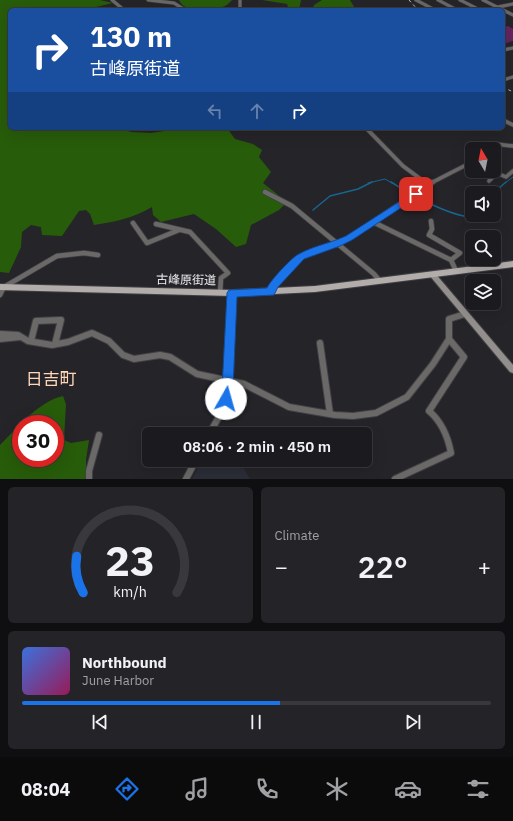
<!DOCTYPE html>
<meta charset="utf-8">
<style>
:root{--surface:#1b1b1f;--page:#242428;--text:#f1f3f6;--muted:#a0a1a4;--line:#39393d;--accent:#1a73e8}
body{margin:0;font-family:"IBM Plex Sans","Noto Sans JP",sans-serif;background:var(--page);color:var(--text);height:100vh;display:flex;flex-direction:column;font-size:15px;white-space:nowrap}
*{box-sizing:border-box;margin:0}
p{font-size:13px;color:var(--muted)}
.icon{flex:none;width:22px;height:22px;fill:none;stroke:currentColor;stroke-width:2;stroke-linecap:round;stroke-linejoin:round}
.map{position:relative;height:479px;overflow:hidden}
.details{display:flex;flex-direction:column;gap:8px;padding:8px;background:#0f0f11;flex:1}
.details>*{flex:none}
.hud{position:absolute;left:8px;top:8px;width:497px;height:122px;border-radius:6px;box-shadow:0 4px 16px #0002,0 0 0 1px var(--line);background:#1a4fa0;color:#fff;overflow:hidden}
.needle{width:26px;rotate:350deg}
.tools{position:absolute;left:465px;top:142px;display:grid;gap:8px}
.tools a{display:grid;place-items:center;width:36px;height:36px;border-radius:6px;background:var(--surface);box-shadow:0 4px 16px #0002,0 0 0 1px var(--line);font-size:20px}
.speed{position:absolute;left:12px;top:415px;display:flex;gap:8px;font-size:20px;font-weight:700;text-align:center}
.speed>*{display:grid;place-content:center;width:52px;height:52px;border-radius:50%;background:var(--surface);box-shadow:0 4px 16px #0002,0 0 0 1px var(--line);line-height:1}
.speed .limit{border:6px solid #d22;background:#fff;color:#111}
.pin{position:absolute;display:grid;place-items:center;width:34px;height:34px;color:#fff;margin:-17px;border-radius:8px;box-shadow:0 2px 6px #0006}
.me{position:absolute;width:44px;margin:-22px;rotate:7deg;stroke-linejoin:round;filter:drop-shadow(0 0 3px #0008)}
.turn{display:flex;align-items:center;gap:14px;height:84px;padding:0 16px;font-size:18px}
.turn .icon{width:52px;height:52px;stroke-width:2.5}
.turn b{display:block;font-size:28px;line-height:34px}
.lanes{display:flex;align-items:center;height:38px;padding:0 16px;background:#0003;justify-content:center;gap:20px;direction:ltr}
.lanes .off{opacity:.35}
.big{font-size:30px;font-weight:600;line-height:1.1}
.details .card{flex:1;display:flex;flex-direction:column;justify-content:center;gap:6px;min-width:0;padding:0 14px;border-radius:6px;background:var(--page)}
.details .dial{align-items:center;gap:0}
.dial svg{height:104px;overflow:visible;fill:none;stroke:var(--line);stroke-width:7;stroke-linecap:round;text-anchor:middle}
.dial text{fill:var(--text);stroke:none}
.song{display:flex;align-items:center;gap:12px}
.cover{width:48px;height:48px;border-radius:6px;background:linear-gradient(135deg,hsl(220 70% 55%),hsl(330 70% 35%))}
.played{height:4px;border-radius:2px;background:linear-gradient(90deg,var(--accent) 55%,var(--line) 55%)}
.keys{display:flex;justify-content:space-around;direction:ltr}
.heat{display:flex;justify-content:space-between;align-items:center;font-size:22px;direction:ltr}
.details .tiles{flex:1;display:grid;gap:8px;grid-template-columns:1fr 1fr}
.card:last-child{grid-column:span 2}
.trip{position:absolute;left:142px;top:427px;width:230px;height:40px;border-radius:6px;background:var(--surface);box-shadow:0 4px 16px #0002,0 0 0 1px var(--line);font-weight:600;line-height:40px;text-align:center}
.tabs{display:flex;height:64px;justify-content:space-around;align-items:center;background:#0b0b0c;color:var(--muted)}
.tabs .icon{width:28px;height:28px}
.tabs .active{color:var(--accent)}
.tabs b{font-size:18px;color:var(--text)}
.map>svg:first-child{display:block}
.built{fill:#2b2d37}
.forest{fill:#275c0a;fill-rule:evenodd}
.lines{fill:none;stroke-linecap:round;stroke-linejoin:round}
.stream-far1{stroke:#18658f;stroke-width:1}
.stream{stroke:#18658f;stroke-width:1.5}
.building{fill:#66235e}
.street-far3-casing{stroke:#404045;stroke-width:4}
.street-far2-casing{stroke:#404045;stroke-width:5}
.street-far1-casing{stroke:#404045;stroke-width:6}
.street-casing{stroke:#404045;stroke-width:8}
.secondary-casing{stroke:#404045;stroke-width:2}
.primary-casing{stroke:#404045;stroke-width:2}
.street-far3{stroke:#6b6968;stroke-width:3}
.street-far2{stroke:#6b6968;stroke-width:3.5}
.street-far1{stroke:#6b6968;stroke-width:4.5}
.street{stroke:#6b6968;stroke-width:6}
.secondary{fill:#938f8d;fill-rule:evenodd}
.primary{fill:#b2adab;fill-rule:evenodd}
.rail{stroke:#bbbbbe;stroke-width:1;stroke-dasharray:3 3;stroke-linecap:butt}
.route{fill:#1a73e8;stroke:#114b97}
.labels{text-anchor:middle;stroke-width:4;stroke-linejoin:round;paint-order:stroke}
.street-label{font-size:12px;fill:#ececef;stroke:#242429}
.near-quarter-label{font-size:17px;fill:#fed6b8;stroke:#242429}
</style>
<div class="map">
<svg width="513" height="479" viewBox="0 0 513 479">
<rect width="100%" height="100%" fill="#242429"/>
<path class="built" d="M202,460H239L250,479H192Z"/>
<path class="forest" d="M0,0H100L113,3L83,10H10V128H103L104,131L121,129L131,132L151,133L185,128H227L235,139L253,144L262,150L259,157L271,172L263,183L287,202L279,210L251,225L246,244L236,247L216,229L194,214L161,222L153,215L152,207C134,218 114,222 94,225L90,214L86,210L79,211L62,236L42,235L41,227L31,225L22,232L21,247L9,273L0,272Z
M179,0H232C230,2 227,5 225,6C214,11 184,14 179,0Z
M262,0H301L299,10H289L287,4Z
M322,0H350L356,10H313L314,5Z
M63,396L66,404L64,440L71,443L89,440L86,460V479H0V445C17,428 39,401 63,396ZM21,424H55V458H21Z"/>
<g class="lines">
<path class="stream-far1" d="M368,183L385,179L392,183
M505,183L513,177"/>
<path class="stream" d="M391,182C408,193 465,226 484,215
M494,207L500,203L496,195L498,189L506,182
M313,210L330,196L358,189L372,182"/>
</g>
<path class="building" d="M508,26L513,29V41L503,44V27Z"/>
<g class="lines">
<g class="street-far3-casing">
<path id="street-far3" d="M112,0L124,10
M148,0L174,3L185,10
M240,0V10
M416,0L435,10
M438,0L457,10
M460,0L480,10
M483,0L513,15
M498,7L513,4
M503,50L513,48
M503,80L513,77"/>
</g>
<g class="street-far2-casing">
<path id="street-far2" d="M503,120L513,125
M366,128L403,166L426,183
M487,149L496,144L513,146
M492,171L506,177L513,171
M489,181L497,173
M431,183L472,162"/>
</g>
<g class="street-far1-casing">
<path id="street-far1" d="M425,182L428,185
M265,192L292,206L374,274L379,280
M431,221L432,229L429,235L460,253L451,260
M373,222L451,260L456,271
M133,223L147,243L179,230
M156,224L190,232L228,273L221,278L220,293
M270,292L285,272L299,258L349,238L433,182
M0,295L4,287L57,256L84,253L98,255
M231,314L232,293"/>
</g>
<g class="street-casing">
<path id="street" d="M0,334L18,335L28,341L52,345L68,342L92,333L109,341L123,355L134,359L160,355L170,357L197,374L244,384L289,407L335,415L353,416L376,413L407,397L433,364L449,339V319L465,314
M0,339L20,337
M31,341L36,321L61,320L55,344
M320,343L330,414
M209,434L223,410L227,389L231,313
M89,479V471L99,435
M186,479L196,460
M395,479L451,453C448,437 442,422 429,411L464,357L449,339"/>
</g>
<g class="secondary-casing">
<path id="secondary" d="M430,272H434L513,365V373L510,372L430,276L429,274Z"/>
</g>
<g class="primary-casing">
<path id="primary" d="M513,261V267L315,292L232,296L0,290V284L232,290L315,286Z"/>
</g>
<use href="#street-far3" class="street-far3"/>
<use href="#street-far2" class="street-far2"/>
<use href="#street-far1" class="street-far1"/>
<use href="#street" class="street"/>
<use href="#secondary" class="secondary"/>
<use href="#primary" class="primary"/>
<path class="rail" d="M409,0L418,10
M503,87L513,92"/>
</g>
<path class="route" d="M416,191L420,194L419,196L352,240L340,246L304,259L278,287L274,295L237,297L233,389L230,402L226,404L221,402L220,399L222,389L227,293L229,290L267,288C270,281 292,257 299,254C313,246 331,243 346,236Z"/>
<g class="labels">
<g class="street-label">
<text transform="translate(186 280) rotate(1)" y="4">古峰原街道</text>
</g>
<g class="near-quarter-label">
<text x="51" y="385">日吉町</text>
</g>
</g>
</svg>
<div class="tools">
<a><svg class="needle" viewBox="-14 -14 28 28"><path d="M0-13l5 13h-10z" fill="#e53935"/><path d="M0 13l5-13h-10z" fill="#a0a1a4"/></svg></a>
<a><svg class="icon" aria-label="sound" viewBox="0 0 24 24"><path d="M4 9h4l5-4v14l-5-4H4zM17 9q2 3 0 6"/></svg></a>
<a><svg class="icon" aria-label="search" viewBox="0 0 24 24"><circle cx="10" cy="10" r="6"/><path d="M15 15l6 6"/></svg></a>
<a><svg class="icon" aria-label="layers" viewBox="0 0 24 24"><path d="M12 4l9 5-9 5-9-5zM3 14l9 5 9-5"/></svg></a>
</div>
<div class="speed"><div class="limit">30</div></div>
<div class="pin" style="left:416px;top:194px;background:#d93025"><svg class="icon" aria-label="arrive" viewBox="0 0 24 24"><path d="M6 21V4h12l-3 4 3 4H6"/></svg></div>
<svg class="me" style="left:226px;top:399px" viewBox="-20 -20 40 40"><circle r="19" fill="#fff"/><path d="M0-13L10 11 0 6-10 11z" fill="#1a73e8"/></svg>
<div class="trip">08:06 · 2 min · 450 m</div>
<div class="hud">
<div class="turn"><svg class="icon" aria-label="right" viewBox="0 0 24 24"><path d="M7 20v-9h11M14 6l5 5-5 5"/></svg><div><b>130 m</b>古峰原街道</div></div>
<div class="lanes"><svg class="icon off" aria-label="left" viewBox="0 0 24 24"><path d="M17 20v-9H6M10 6l-5 5 5 5"/></svg><svg class="icon off" aria-label="ahead" viewBox="0 0 24 24"><path d="M12 20V5M6 11l6-6 6 6"/></svg><svg class="icon" aria-label="right" viewBox="0 0 24 24"><path d="M7 20v-9h11M14 6l5 5-5 5"/></svg></div>
</div>
</div>
<section class="details">
<div class="tiles">
<div class="card dial"><svg viewBox="0 0 100 80">
<path d="M14 69A42 42 0 1 1 86 69"/>
<path d="M14 69A42 42 0 0 1 9 41" stroke="#1a73e8"/>
<text x="50" y="56" font-size="32" font-weight="700">23</text>
<text x="50" y="72" font-size="11">km/h</text>
</svg></div>
<div class="card"><p>Climate</p>
<div class="heat"><a>−</a><b class="big">22°</b><a>+</a></div>
</div>
<div class="card">
<div class="song"><i class="cover"></i><div><b>Northbound</b><p>June Harbor</p></div></div>
<div class="played"></div>
<div class="keys"><svg class="icon" aria-label="previous" viewBox="0 0 24 24"><path d="M18 5L8 12l10 7zM5 5v14"/></svg><svg class="icon" aria-label="pause" viewBox="0 0 24 24"><path d="M8 5v14M16 5v14"/></svg><svg class="icon" aria-label="next" viewBox="0 0 24 24"><path d="M6 5l10 7-10 7zM19 5v14"/></svg></div>
</div>
</div>
</section>
<nav class="tabs">
<b>08:04</b>
<svg class="icon active" aria-label="directions" viewBox="0 0 24 24"><path d="M12 3l9 9-9 9-9-9zM9 14v-3h6M13 9l2 2-2 2"/></svg>
<svg class="icon" aria-label="music" viewBox="0 0 24 24"><path d="M9 18V5l10-2v13"/><circle cx="6" cy="18" r="3"/><circle cx="16" cy="16" r="3"/></svg>
<svg class="icon" aria-label="phone" viewBox="0 0 24 24"><path d="M5 4h4l2 5-3 2q2 4 5 5l2-3 5 2v4C11 20 4 13 5 4z"/></svg>
<svg class="icon" aria-label="climate" viewBox="0 0 24 24"><path d="M12 3v18M4 7l16 10M4 17L20 7"/></svg>
<svg class="icon" aria-label="car" viewBox="0 0 24 24"><path d="M5 17H2v-5l4-1 3-4h7l3 4 3 1v5h-3M9 17h6M6 11h13"/><circle cx="7" cy="17" r="2"/><circle cx="17" cy="17" r="2"/></svg>
<svg class="icon" aria-label="filters" viewBox="0 0 24 24"><path d="M4 7h16M4 17h16"/><circle cx="9" cy="7" r="2"/><circle cx="15" cy="17" r="2"/></svg>
</nav>
